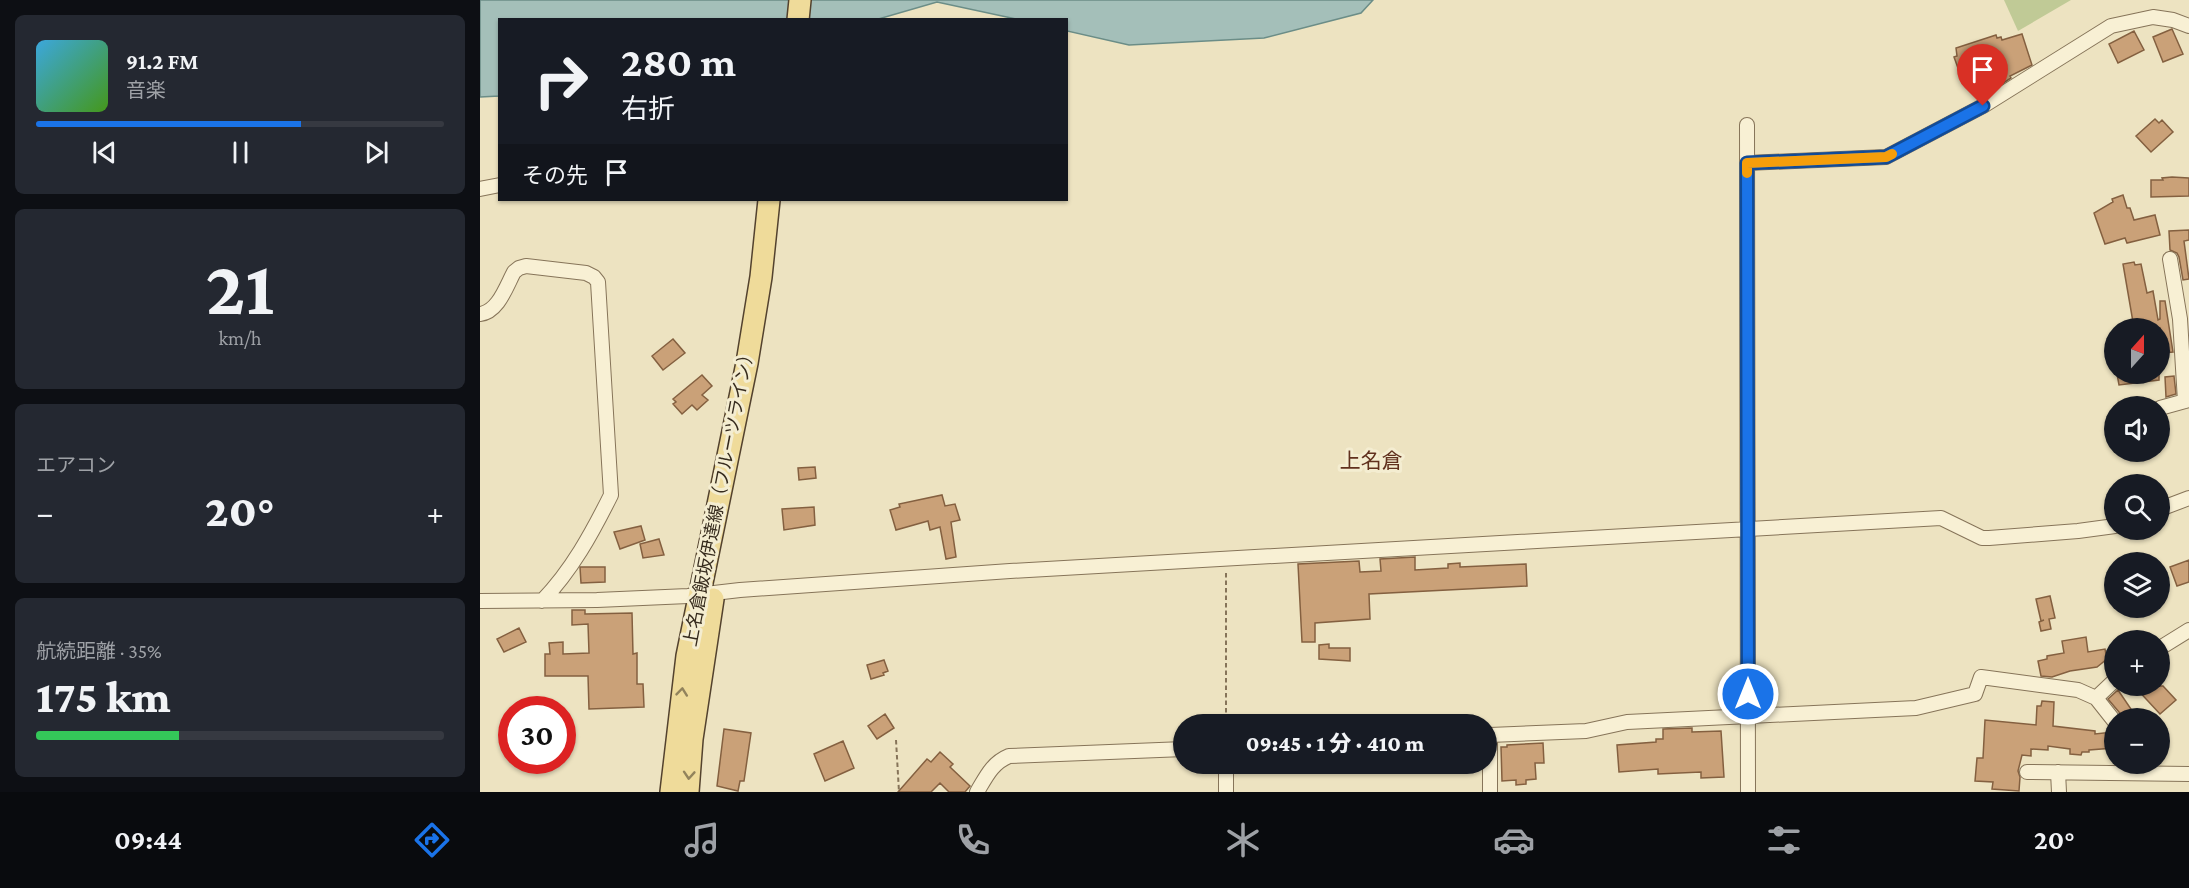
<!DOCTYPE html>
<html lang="ja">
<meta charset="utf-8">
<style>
:root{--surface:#171b24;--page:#242831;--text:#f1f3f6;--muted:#9ea1a6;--line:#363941;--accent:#1a73e8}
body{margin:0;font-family:"Crimson Pro","Noto Sans JP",serif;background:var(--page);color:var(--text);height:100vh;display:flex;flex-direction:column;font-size:22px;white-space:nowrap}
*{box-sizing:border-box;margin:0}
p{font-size:20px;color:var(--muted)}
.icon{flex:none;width:33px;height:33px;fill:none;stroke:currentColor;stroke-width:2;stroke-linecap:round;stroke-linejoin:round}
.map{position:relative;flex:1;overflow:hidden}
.sheet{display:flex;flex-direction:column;gap:15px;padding:15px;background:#0d0f14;width:480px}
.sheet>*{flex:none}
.guide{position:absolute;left:18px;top:18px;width:570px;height:183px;border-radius:0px;box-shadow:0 2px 4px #0004;background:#171b24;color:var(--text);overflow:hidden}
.needle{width:39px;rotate:21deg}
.fabs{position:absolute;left:1624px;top:318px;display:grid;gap:12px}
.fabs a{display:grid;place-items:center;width:66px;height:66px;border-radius:50%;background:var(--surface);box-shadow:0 2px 4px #0004;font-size:30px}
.speed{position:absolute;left:18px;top:696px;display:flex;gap:12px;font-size:30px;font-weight:700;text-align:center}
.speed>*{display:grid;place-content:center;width:78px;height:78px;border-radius:50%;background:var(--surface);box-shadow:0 2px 4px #0004;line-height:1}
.speed .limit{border:9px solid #d22;background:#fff;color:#111}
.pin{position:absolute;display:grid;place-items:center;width:51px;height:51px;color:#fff;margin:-62px -26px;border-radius:50% 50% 50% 0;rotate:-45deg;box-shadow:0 0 6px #0007}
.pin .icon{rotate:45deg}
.me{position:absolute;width:66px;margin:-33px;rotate:0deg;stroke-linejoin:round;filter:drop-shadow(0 0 4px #0008)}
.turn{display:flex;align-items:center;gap:21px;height:126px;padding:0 24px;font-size:27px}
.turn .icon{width:78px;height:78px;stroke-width:2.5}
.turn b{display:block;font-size:42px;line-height:51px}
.then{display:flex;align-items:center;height:57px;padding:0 24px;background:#0003;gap:12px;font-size:22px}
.big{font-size:45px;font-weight:800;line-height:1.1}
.sheet .card{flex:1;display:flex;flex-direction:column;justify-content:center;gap:9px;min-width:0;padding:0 21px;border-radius:9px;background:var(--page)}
.sheet .dial{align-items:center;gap:0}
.dial b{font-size:78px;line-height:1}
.song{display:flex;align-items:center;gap:18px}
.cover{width:72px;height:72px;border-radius:9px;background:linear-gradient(135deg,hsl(200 70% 55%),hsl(100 70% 35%))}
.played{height:6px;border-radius:3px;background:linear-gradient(90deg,var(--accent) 65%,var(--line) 65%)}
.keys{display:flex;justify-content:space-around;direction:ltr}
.heat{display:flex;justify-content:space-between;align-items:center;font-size:33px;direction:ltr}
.charge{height:9px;border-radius:4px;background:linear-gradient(90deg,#34c759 35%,var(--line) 0)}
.trip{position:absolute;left:693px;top:714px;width:324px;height:60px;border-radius:30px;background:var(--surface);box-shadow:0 2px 4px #0004;font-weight:800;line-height:60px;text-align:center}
.tabs{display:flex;height:96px;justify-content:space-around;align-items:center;background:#090b0e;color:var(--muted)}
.tabs .icon{width:42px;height:42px}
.tabs .selected{color:var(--accent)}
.tabs b{font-size:27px;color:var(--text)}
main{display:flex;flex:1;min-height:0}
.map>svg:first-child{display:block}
.green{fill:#c0ca96}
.water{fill:#a4bfb9;stroke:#6b8d87;stroke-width:1.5}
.building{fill:#caa178;stroke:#846040;stroke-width:1.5}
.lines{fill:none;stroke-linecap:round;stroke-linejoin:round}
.street-casing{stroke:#867459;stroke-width:16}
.primary-casing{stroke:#53422e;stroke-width:24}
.path{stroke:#867459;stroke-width:2;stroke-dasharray:4.5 3;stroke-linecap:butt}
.street{stroke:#f8f0d4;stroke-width:14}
.primary{stroke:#efdb9a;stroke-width:21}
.oneway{stroke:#92835c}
.route-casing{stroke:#114b97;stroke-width:15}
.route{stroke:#1a73e8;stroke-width:10}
.slow{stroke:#f59e0b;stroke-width:10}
.labels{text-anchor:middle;stroke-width:6;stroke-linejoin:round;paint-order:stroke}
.street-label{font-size:18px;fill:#362b1d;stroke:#f4edd1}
.quarter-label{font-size:21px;fill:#61311e;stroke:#f4edd1}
</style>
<main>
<section class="sheet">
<div class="card">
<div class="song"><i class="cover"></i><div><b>91.2 FM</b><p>音楽</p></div></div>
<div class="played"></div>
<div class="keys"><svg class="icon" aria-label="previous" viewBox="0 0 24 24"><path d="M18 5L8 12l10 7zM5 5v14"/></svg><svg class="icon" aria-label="pause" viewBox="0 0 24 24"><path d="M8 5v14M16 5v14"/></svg><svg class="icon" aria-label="next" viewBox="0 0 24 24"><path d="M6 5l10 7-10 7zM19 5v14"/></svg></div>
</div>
<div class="card dial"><b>21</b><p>km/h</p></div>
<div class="card"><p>エアコン</p>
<div class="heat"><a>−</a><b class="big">20°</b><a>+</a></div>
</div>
<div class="card"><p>航続距離 · 35%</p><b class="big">175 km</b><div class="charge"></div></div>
</section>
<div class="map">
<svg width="1709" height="792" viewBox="0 0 1709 792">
<rect width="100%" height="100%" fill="#ede3c1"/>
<path class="green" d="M1524,0H1591L1538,31Z"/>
<path class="water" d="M0,0H893L881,13L784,38L649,45L587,31L586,20L536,19L457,2L395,20H20L19,96L0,97Z"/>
<path class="building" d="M1692,29L1703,54L1683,62L1673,37Z
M1654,31L1664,50L1638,63L1629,44Z
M1542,34L1552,65L1530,76L1531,78L1514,89L1507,92L1493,64L1478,68L1474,57L1477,56L1476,48L1516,35L1517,38L1521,37L1522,40Z
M1675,119L1679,123L1682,120L1693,132L1671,152L1656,136Z
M1692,177L1709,178V196L1671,197V180H1683L1682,178Z
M1643,195L1647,208H1650L1654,220L1675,215L1680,235L1647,243L1645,238L1625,244L1614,213L1633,202L1632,199Z
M1709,230V240L1704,241L1709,279L1703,280L1699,257L1697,253L1690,250L1689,231Z
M1654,262L1655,265L1661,264L1667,293L1673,291L1678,320L1680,319V301H1685L1693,352L1681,353L1680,328H1654L1643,264Z
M193,339L205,353L183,370L172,356Z
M1637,374H1679V380L1639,385Z
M222,375L232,386L222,395L228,400L217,410L212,405L202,414L193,404L196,402L193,399Z
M1694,376L1696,394L1686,397L1685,377Z
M335,467L336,478L319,480L318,468Z
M462,495L465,506L475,504L480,520L471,522L476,557L466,559L460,527L450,530L448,521L416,530L410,510L420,507L419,504Z
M334,507L335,525L304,530L302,509Z
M161,526L165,540L140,549L134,532Z
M179,539L184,555L163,558L160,544Z
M935,557V570L968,568V564L980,563V567L1046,564L1047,586L889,594L890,619L835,623V642H822L818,564L879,561L880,572L901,571L900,559Z
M1709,560V582L1697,586L1690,567Z
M100,567H125V582L101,583Z
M1570,596L1575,618L1569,619L1571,629L1561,631L1559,622L1564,620L1561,621L1556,599Z
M92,610H105V614L152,613L153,654L157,653V684H163L164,707L109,709L108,676H65V654H70L69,643L83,642V654L109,653L108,624L92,625Z
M39,628L46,642L24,652L17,639Z
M1606,637L1608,652L1625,649L1627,659L1617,667L1590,671L1572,677L1561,676L1558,661L1567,659V656L1584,653L1582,641Z
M849,644V648H870V661L839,659V645Z
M404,660L408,671L403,673L404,675L391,679L387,665Z
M1654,686H1683L1696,700L1680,714Z
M1638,690L1653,712L1644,718L1628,699Z
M1562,701L1574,702L1573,726L1615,731V734L1633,732L1634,748L1609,750V752H1602L1601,755L1590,754V749L1568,746V750L1551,749V756L1542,755L1538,771L1540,777L1539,791L1512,789L1513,782L1495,781L1497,758H1503L1505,720L1556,725L1557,706H1561Z
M405,714L414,728L397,739L388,726Z
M1212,728V732L1241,731L1244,777L1221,778V772L1178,774V769L1139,772L1137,745L1176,742V739H1183V729Z
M244,729L271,733L264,781H260L258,791L237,786Z
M363,741L374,768L345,781L334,754Z
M1063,743L1064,763H1055L1056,779L1046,780V784L1036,785V780L1022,781L1021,747H1027V745Z
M460,752L473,764L470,767L490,786L485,792H469L460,783L451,792H418L447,759L451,762Z"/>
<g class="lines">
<g class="street-casing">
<path id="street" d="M1267,125L1268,792
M1267,163L1406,157L1503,106L1631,26L1673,17L1693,20L1709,26
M0,189L20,185
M1690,259L1700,319L1705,401
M0,314C18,312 26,287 34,272L39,268L46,266L106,273L114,277L118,282L131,495C112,533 92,570 62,601
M1680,408L1709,400
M1680,509L1709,498
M0,601L117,600L208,596L260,590L530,571L1461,518L1502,538H1509L1598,531L1635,526
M1680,648L1709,630
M1616,698L1635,680
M746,764V792
M1547,772L1709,774
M1578,772L1579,792
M497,792C506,777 512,763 529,756L704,749
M1010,792V735L1106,731L1147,722L1436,708L1495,694L1501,677L1598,690L1616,698L1635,722"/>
</g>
<g class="primary-casing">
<path id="primary" d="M318,20L320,0
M191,792L207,656L267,363L281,277L289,200
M208,792L212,739L233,599"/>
</g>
<path class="path" d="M746,573V724
M416,740L419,792"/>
<use href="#street" class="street"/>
<use href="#primary" class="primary"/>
</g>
<defs><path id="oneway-chevron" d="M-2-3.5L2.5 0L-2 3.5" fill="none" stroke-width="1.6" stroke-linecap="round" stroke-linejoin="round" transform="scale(1.5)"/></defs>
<g class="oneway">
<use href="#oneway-chevron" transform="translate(202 692) rotate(-84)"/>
<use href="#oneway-chevron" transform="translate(209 775) rotate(94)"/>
</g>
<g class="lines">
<g class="route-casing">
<path id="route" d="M1268,694L1267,163L1406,157L1503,106"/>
</g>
<use href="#route" class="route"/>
<path class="slow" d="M1267,173V163L1406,157L1412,154"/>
</g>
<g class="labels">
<g class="street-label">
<text transform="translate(239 496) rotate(-79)" y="6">上名倉飯坂伊達線（フルーツライン）</text>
</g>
<g class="quarter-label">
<text x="891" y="468">上名倉</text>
</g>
</g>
</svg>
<div class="fabs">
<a><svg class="needle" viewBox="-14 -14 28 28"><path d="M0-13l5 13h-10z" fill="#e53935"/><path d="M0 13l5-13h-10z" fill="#9ea1a6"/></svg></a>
<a><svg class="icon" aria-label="sound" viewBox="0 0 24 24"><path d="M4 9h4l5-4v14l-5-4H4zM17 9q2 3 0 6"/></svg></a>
<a><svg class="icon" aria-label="search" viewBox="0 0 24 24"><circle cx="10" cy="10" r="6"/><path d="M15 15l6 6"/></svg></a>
<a><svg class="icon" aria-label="layers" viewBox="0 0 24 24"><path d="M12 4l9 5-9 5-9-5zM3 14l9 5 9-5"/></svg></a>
<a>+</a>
<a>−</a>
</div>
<div class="speed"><div class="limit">30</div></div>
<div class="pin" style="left:1503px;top:106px;background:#d93025"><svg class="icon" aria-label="arrive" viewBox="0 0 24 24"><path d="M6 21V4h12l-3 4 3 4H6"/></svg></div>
<svg class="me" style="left:1268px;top:694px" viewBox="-20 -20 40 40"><circle r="17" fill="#1a73e8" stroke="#fff" stroke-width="3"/><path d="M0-11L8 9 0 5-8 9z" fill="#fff"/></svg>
<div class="trip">09:45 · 1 分 · 410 m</div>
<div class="guide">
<div class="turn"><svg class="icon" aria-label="right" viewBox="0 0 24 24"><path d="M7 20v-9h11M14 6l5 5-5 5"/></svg><div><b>280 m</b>右折</div></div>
<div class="then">その先<svg class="icon" aria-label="arrive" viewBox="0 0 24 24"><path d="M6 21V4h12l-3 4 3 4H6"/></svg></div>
</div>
</div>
</main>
<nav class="tabs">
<b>09:44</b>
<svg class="icon selected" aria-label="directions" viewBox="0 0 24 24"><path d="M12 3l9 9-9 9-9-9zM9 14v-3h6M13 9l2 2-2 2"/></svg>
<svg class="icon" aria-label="music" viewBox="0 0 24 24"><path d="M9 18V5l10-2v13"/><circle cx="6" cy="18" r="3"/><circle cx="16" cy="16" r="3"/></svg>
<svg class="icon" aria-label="phone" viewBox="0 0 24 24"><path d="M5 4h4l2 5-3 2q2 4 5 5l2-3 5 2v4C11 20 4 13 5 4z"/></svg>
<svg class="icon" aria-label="climate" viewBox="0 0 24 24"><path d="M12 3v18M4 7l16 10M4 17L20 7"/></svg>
<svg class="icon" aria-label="car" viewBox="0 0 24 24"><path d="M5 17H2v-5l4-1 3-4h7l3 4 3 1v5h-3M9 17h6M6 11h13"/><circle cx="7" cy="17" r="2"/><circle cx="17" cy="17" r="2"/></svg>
<svg class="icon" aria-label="filters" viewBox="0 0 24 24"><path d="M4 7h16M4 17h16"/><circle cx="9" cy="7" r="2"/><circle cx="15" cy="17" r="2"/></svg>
<b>20°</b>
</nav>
